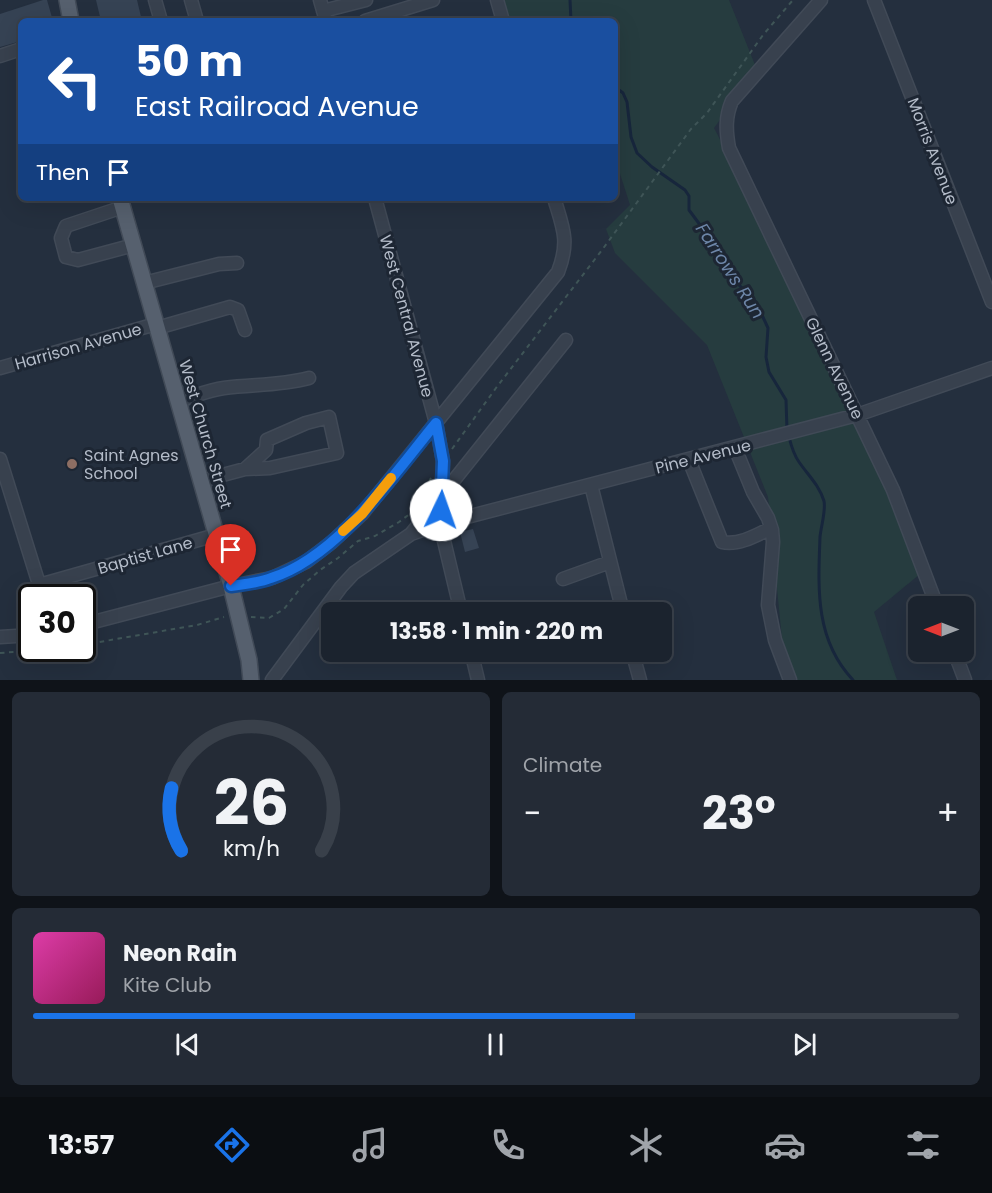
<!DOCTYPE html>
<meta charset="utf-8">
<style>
:root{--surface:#1b232e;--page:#242b36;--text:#f1f3f6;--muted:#a0a4aa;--line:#39404a;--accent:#1a73e8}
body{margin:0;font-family:Poppins,sans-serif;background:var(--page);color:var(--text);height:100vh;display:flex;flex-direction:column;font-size:22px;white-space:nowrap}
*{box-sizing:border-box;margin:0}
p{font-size:20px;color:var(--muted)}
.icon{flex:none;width:33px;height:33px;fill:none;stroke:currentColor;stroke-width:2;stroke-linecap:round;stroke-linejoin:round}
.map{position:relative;height:680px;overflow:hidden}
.side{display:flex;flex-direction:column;gap:12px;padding:12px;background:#0f1319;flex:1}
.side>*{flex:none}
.guide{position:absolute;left:18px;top:18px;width:600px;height:183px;border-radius:9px;box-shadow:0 6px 24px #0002,0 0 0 2px var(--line);background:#1a4fa0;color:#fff;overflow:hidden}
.needle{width:39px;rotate:270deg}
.fabs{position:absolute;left:908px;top:596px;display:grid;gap:12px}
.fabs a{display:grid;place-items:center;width:66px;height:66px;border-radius:9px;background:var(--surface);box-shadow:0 6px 24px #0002,0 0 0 2px var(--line);font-size:30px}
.speed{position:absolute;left:18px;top:584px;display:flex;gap:12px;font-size:30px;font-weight:700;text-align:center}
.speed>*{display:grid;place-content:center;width:78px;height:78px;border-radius:50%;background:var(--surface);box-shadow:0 6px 24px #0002,0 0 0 2px var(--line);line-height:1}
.speed .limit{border:3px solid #111;border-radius:9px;background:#fff;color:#111}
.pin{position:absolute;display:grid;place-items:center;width:51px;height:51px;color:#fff;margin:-62px -26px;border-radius:50% 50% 50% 0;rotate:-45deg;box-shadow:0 0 6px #0007}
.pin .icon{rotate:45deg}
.me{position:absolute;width:66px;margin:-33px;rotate:3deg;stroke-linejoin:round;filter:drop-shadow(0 0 4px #0008)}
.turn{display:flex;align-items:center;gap:21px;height:126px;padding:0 18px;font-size:27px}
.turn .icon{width:78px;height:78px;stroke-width:2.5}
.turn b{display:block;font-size:42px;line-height:51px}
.then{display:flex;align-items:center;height:57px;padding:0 18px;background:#0003;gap:12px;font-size:22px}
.big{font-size:45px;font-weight:700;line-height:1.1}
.side .card{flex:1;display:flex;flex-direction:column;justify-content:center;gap:9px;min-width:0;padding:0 21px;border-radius:9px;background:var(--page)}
.side .dial{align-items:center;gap:0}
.dial svg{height:156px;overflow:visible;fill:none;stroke:var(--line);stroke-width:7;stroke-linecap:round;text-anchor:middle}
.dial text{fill:var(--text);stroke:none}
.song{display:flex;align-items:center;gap:18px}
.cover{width:72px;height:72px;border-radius:9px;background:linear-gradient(135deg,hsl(320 70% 55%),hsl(330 70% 35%))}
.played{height:6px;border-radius:3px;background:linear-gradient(90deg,var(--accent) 65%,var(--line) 65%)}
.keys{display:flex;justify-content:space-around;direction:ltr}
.heat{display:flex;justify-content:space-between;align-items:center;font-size:33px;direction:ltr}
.side .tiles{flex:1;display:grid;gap:12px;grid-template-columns:1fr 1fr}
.card:last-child{grid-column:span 2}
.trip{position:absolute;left:321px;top:602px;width:351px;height:60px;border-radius:9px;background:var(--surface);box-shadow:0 6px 24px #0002,0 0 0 2px var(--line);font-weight:700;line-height:60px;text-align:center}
.menu{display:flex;height:96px;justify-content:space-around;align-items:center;background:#0b0e12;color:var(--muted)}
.menu .icon{width:42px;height:42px}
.menu .current{color:var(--accent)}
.menu b{font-size:27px;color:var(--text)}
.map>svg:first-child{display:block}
.green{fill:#263c3f}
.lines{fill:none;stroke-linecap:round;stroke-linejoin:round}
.stream{stroke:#17263c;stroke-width:3}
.building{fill:#364354}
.minor-casing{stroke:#414a57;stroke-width:15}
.major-casing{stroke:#414a57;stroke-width:18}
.path{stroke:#3f5557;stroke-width:2;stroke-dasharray:4.5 4.5;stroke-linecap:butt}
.minor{stroke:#38414e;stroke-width:12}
.major{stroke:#56606e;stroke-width:15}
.route-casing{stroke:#114b97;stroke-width:15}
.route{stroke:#1a73e8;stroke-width:10}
.slow{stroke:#f59e0b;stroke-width:10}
.education-dot{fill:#8d6e63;stroke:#1d2633;stroke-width:2}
.labels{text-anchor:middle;stroke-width:6;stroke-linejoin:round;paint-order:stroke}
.street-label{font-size:16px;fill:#b4bcc9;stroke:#1d2633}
.poi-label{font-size:16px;fill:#b4bcc9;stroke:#1d2633;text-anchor:start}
.water-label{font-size:18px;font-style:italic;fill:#6d86a8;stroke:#1d2633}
</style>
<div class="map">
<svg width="992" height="680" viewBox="0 0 992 680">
<rect width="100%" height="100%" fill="#242f3e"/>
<path class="green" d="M499,0H729L757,70L714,128L855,399L920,574L874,612L897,680H786L768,497L707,345L615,253L606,229L630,205L615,158V21H504Z"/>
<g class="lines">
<path class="stream" d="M570,0L571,21
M615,87L623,93L627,102L631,137L637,153L652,167L685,190L689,196V210L715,245L739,285L756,302L768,328L766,357L769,372L786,400L787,430
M789,437C791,445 794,455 799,462C808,475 819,485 824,501C826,511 821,526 820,537C818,589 815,640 853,680"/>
</g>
<path class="building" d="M43,0H47L53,21H21V41L0,47V14Z
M96,0H137L142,21H101Z
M473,529L479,548L465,552L460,532Z"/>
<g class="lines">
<g class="minor-casing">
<path id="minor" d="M155,0L161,21
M191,0L197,21
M320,0L326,21
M497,0L503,21
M821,0L732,101C725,117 726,131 729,148L893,490L937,606
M874,0L992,302
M323,11L366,0
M365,21L433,0
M0,56L21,49
M375,198L436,423L443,461L440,524L461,612
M123,207L66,226L61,238L66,257L78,260L134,245
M144,283L219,264L237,263
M157,328L230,307L238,310L245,330
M0,368L156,324
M178,401C193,397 208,390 224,388C254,384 278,386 309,378
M735,448L753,492L768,518L772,530L773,542L768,605L775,640L790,680
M0,459L43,597
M689,460L722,542C738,546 757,535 771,528
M200,481L245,469L270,468L337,453L329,417L306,423L267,440L266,450L245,469
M591,485L623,612
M411,534L440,524L857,415L992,368
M563,579L610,562
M39,585L216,535
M82,625L231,586L272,578L306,562L332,542L362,514L558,272C570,241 563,228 554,198
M0,637L32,635
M471,651L478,680
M632,651L640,680
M954,651L965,680
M272,680L341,587L354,573L411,534L566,340"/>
</g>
<g class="major-casing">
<path id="major" d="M67,0L71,21
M120,198L231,586L249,660L251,680"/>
</g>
<path class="path" d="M452,449L496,388L602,250L691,129L707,113L763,35L793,0
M251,617L269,618L284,609L303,585L320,570L338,558L358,541L375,536L399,522L411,513L431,478
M82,645L197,625L224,617
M0,653L66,648"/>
<use href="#minor" class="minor"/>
<use href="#major" class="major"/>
</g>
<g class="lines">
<g class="route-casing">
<path id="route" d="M231,586C244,584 259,583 271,578C338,557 393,475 436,423L443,461L441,510"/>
</g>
<use href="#route" class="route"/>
<path class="slow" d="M343,531L362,514L391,478"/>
</g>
<circle class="education-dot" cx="72" cy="464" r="6"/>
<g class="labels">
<g class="street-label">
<text transform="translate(933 151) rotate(69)" y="6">Morris Avenue</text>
<text transform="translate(407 316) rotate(75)" y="6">West Central Avenue</text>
<text transform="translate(78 346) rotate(-16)" y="6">Harrison Avenue</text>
<text transform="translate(835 368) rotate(64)" y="6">Glenn Avenue</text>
<text transform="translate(206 434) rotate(74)" y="6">West Church Street</text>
<text transform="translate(703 456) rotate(-14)" y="6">Pine Avenue</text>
<text transform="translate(145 555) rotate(-16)" y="6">Baptist Lane</text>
</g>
<g class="poi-label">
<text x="84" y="461">Saint Agnes<tspan x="84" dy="18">School</tspan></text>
</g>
<g class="water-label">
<text transform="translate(730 271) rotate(57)" y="6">Farrows Run</text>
</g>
</g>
</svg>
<div class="fabs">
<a><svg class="needle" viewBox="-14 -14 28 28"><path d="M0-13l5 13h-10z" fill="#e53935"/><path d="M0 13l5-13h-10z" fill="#a0a4aa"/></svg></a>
</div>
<div class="speed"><div class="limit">30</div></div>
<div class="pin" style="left:231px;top:586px;background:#d93025"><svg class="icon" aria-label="arrive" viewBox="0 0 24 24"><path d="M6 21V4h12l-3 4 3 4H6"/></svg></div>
<svg class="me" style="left:441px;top:510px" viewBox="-20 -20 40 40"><circle r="19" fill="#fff"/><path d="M0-13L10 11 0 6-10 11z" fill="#1a73e8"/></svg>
<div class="trip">13:58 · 1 min · 220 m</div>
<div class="guide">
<div class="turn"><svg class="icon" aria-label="left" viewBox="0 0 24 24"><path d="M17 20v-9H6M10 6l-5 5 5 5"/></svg><div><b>50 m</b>East Railroad Avenue</div></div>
<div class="then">Then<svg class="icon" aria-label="arrive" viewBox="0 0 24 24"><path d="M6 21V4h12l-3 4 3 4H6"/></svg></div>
</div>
</div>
<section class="side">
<div class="tiles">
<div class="card dial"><svg viewBox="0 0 100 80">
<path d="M14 69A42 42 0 1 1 86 69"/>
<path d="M14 69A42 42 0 0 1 9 37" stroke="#1a73e8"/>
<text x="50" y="56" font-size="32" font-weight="700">26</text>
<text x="50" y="72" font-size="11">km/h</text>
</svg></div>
<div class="card"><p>Climate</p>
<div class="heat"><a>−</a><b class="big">23°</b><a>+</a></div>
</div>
<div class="card">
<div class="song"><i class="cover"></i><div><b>Neon Rain</b><p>Kite Club</p></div></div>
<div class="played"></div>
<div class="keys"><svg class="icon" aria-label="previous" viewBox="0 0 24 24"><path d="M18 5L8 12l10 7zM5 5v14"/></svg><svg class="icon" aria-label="pause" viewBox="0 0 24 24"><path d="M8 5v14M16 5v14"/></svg><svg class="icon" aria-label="next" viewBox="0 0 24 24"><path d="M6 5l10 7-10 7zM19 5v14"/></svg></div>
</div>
</div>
</section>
<nav class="menu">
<b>13:57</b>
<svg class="icon current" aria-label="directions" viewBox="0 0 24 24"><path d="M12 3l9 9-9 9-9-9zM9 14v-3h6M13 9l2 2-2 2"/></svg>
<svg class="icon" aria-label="music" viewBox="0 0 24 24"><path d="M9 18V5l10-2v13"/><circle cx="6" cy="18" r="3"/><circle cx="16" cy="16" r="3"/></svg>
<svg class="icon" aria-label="phone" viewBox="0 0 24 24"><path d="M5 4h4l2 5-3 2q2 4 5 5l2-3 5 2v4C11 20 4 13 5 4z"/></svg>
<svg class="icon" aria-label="climate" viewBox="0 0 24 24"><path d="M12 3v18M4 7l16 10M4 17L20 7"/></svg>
<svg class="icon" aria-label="car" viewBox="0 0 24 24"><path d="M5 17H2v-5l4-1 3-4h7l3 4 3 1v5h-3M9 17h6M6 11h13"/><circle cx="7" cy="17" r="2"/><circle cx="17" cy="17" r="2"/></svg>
<svg class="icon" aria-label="filters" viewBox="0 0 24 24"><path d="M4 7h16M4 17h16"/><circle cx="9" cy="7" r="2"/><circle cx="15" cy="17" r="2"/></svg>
</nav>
